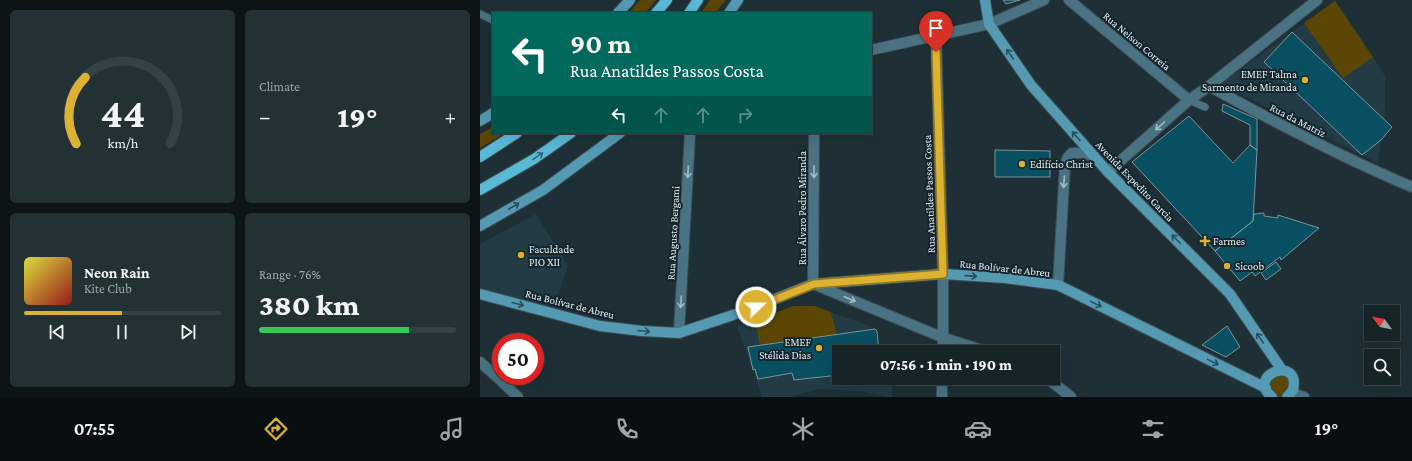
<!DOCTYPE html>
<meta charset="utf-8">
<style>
:root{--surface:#162428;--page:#233034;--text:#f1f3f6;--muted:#9ea4a8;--line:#354145;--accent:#dcb233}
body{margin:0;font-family:"Crimson Pro",serif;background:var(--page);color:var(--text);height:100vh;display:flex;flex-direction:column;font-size:15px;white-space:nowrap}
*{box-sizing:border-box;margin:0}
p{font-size:13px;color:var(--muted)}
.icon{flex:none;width:22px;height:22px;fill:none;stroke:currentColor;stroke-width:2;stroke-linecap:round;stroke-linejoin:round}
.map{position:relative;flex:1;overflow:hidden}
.details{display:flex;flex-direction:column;gap:10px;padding:10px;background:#0c1416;width:480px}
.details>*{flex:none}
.top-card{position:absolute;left:12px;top:12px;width:380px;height:122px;border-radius:0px;box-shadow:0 4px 16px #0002,0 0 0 1px var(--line);background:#00695c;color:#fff;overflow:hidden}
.needle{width:26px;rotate:302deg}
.tools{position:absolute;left:884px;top:305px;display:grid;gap:8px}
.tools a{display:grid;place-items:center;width:36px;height:36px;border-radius:0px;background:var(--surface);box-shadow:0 4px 16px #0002,0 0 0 1px var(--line);font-size:20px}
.speed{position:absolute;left:12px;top:333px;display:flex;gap:8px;font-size:20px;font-weight:700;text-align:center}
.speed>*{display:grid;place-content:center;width:52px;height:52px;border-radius:50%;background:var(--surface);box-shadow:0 4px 16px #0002,0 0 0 1px var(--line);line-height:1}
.speed .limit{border:6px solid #d22;background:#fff;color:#111}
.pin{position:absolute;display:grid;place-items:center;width:34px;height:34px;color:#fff;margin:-41px -17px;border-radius:50% 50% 50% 0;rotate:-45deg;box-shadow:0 0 4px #0007}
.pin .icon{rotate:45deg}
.me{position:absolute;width:44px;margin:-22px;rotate:68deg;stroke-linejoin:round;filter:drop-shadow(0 0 3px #0008)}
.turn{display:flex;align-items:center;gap:14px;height:84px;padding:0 12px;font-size:18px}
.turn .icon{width:52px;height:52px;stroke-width:2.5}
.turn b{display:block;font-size:28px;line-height:34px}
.lanes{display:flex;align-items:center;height:38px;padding:0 12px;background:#0003;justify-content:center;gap:20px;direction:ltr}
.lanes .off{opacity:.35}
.big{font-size:30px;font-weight:800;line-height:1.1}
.details .widget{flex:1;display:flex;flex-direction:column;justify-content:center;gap:6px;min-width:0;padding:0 14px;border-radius:6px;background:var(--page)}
.details .dial{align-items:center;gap:0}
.dial svg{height:104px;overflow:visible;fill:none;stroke:var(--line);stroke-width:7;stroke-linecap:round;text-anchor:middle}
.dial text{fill:var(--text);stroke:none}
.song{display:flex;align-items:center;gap:12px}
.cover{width:48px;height:48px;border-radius:6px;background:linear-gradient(135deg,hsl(60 70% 55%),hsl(0 70% 35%))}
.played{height:4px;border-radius:2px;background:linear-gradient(90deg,var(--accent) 50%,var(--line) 50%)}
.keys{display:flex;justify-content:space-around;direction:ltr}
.heat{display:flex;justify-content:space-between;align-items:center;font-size:22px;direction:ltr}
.charge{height:6px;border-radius:3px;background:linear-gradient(90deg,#34c759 76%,var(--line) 0)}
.details .tiles{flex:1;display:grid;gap:10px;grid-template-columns:repeat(2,1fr)}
.trip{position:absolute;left:352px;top:345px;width:228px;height:40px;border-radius:0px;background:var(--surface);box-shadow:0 4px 16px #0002,0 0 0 1px var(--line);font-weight:800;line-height:40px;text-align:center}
.tabs{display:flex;height:64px;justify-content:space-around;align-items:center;background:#090e10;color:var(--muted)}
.tabs .icon{width:28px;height:28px}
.tabs .active{color:var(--accent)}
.tabs b{font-size:18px;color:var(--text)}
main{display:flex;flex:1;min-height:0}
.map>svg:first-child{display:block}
.built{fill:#223b45}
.green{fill:#5b4703}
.building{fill:#094f62;stroke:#7e9299}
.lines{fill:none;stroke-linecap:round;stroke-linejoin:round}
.lane-casing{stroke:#3d4e54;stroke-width:8}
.street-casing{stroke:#3d4e54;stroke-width:12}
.secondary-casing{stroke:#3d4e54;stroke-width:12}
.primary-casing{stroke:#3d4e54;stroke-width:12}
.lane{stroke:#497382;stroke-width:7}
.street{stroke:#497382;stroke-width:10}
.secondary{stroke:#549ab3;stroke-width:10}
.primary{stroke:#5bb9d8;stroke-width:10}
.oneway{stroke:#2a4f5b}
.oneway2{stroke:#a5bcc5}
.oneway3{stroke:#346879}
.route-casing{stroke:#8f7421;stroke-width:10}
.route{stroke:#dcb233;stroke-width:7}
.poi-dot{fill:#dcb233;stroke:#14262c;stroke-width:1.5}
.labels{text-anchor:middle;stroke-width:4;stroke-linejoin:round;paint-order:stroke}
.street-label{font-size:11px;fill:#e2edf1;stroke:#14262c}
.poi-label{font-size:11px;fill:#e2edf1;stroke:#14262c;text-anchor:start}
</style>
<main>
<section class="details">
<div class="tiles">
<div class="widget dial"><svg viewBox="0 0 100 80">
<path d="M14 69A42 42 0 1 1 86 69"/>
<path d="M14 69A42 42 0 0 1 21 18" stroke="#dcb233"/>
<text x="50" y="56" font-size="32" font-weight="700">44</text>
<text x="50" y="72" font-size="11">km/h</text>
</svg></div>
<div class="widget"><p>Climate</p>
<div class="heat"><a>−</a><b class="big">19°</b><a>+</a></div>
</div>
<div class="widget">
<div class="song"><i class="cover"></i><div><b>Neon Rain</b><p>Kite Club</p></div></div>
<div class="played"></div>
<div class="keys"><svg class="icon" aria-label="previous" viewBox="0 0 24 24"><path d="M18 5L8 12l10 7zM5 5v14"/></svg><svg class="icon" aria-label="pause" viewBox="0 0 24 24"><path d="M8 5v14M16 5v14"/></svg><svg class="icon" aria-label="next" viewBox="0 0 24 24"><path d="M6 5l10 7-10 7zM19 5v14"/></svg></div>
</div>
<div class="widget"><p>Range · 76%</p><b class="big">380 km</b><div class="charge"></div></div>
</div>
</section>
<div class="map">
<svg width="932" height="397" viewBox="0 0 932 397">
<rect width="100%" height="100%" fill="#1e3036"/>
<path class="built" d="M855,1L893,57L905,76V120L912,127L901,140L898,163L826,127V124L816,118L813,121L740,84Z
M56,214L88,266L73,309L0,289V244Z
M314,306H334L390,326L397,331L398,344H413V352H359V378H412V397H406L382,391L338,389L311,397H282L257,326Z"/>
<path class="green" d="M160,0H176L165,13H149Z
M230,0H246L235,13H221Z
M855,1L893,57L863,78L824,23Z
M13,127V133H25L0,148V134Z
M314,306H334L351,312L357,335L280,345L275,320Z
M789,375H811L807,397H792L786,381Z"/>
<path class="building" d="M523,0H540L526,4Z
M812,32L912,127L901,140L882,155L784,62Z
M743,104L777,119V150L770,145V125L742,111Z
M709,116L753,163L770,145L777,150L773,221L735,251L652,162Z
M515,150L570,151V177H515Z
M784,213V216L798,218V215L839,228L801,260L800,257L775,276L772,272L760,281L735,251L773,221L774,214Z
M796,262L801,269L786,280L781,273Z
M747,326L760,347L746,357L722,345Z
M395,329L397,331L399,352H359V375L314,380L312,373L278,379L275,369L273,370L268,347Z"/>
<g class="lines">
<g class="lane-casing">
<path id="lane" d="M0,14L13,20
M709,100L725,107"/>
</g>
<g class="street-casing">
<path id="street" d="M589,0L709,100
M456,36L463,274V352
M391,50L509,24L564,0
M729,86L837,0
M334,133L333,284L464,338L508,352
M628,172L709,100L729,86C796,123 861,157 932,187
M578,285L585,165L588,157L592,153H601L614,156
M199,333L210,133
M0,362L17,377L38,397
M567,378L591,397
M812,393L824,397
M462,397V378"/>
</g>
<g class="secondary-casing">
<path id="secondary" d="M505,0L509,24L551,85L628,172L750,294L802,370
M138,13L150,0
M249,13L258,0
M0,121L13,113
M0,226L63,190L140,133
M0,294L120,326L162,331L199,333L262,312L333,284L463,274L525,278L578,285L786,388
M792,397C765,375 821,354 813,390L807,397"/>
</g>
<g class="primary-casing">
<path id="primary" d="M176,13L187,0
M209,13L218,0
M0,157L37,133
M0,190L54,159L91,133"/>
</g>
<use href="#lane" class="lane"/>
<use href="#street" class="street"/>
<use href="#secondary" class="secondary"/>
<use href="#primary" class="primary"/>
</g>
<defs><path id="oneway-shaft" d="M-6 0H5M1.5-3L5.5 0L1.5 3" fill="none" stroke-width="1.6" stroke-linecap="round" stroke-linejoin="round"/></defs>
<g class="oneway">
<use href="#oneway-shaft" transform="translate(530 54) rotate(-124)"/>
<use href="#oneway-shaft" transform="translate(596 136) rotate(-132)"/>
<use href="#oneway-shaft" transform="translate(34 206) rotate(-30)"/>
<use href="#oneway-shaft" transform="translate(696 239) rotate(-135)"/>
<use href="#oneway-shaft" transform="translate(491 276) rotate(4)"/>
<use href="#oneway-shaft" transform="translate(38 304) rotate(15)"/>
<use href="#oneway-shaft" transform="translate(616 304) rotate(26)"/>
<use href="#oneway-shaft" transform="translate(164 331) rotate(5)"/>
<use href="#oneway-shaft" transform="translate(780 338) rotate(-124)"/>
<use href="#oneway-shaft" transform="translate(733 362) rotate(26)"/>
</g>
<g class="oneway2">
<use href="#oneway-shaft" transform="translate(680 126) rotate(138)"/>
<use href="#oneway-shaft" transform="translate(208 172) rotate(93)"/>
<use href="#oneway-shaft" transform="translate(334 172) rotate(90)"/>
<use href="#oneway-shaft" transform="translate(584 182) rotate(94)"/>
<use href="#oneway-shaft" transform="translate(370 299) rotate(23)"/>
<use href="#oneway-shaft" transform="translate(201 302) rotate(93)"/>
</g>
<use class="oneway3" href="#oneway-shaft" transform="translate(58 156) rotate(-34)"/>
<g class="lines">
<g class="route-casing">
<path id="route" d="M276,307L334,284L463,274L456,52"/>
</g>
<use href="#route" class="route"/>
</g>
<g class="poi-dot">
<circle cx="825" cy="80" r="4"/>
<circle cx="542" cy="164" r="4"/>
<path d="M723 235h4v4h4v4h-4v4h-4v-4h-4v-4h4z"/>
<circle cx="41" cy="255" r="4"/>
<circle cx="747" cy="266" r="4"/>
<circle cx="339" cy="348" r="4"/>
</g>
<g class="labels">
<g class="street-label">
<text transform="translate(657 41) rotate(40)" y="4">Rua Nelson Correia</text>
<text transform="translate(818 120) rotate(27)" y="4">Rua da Matriz</text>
<text transform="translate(655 181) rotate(46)" y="4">Avenida Expedito Garcia</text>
<text transform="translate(449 194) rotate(-92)" y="4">Rua Anatildes Passos Costa</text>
<text transform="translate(322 208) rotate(-90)" y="4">Rua Álvaro Pedro Miranda</text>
<text transform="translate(193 233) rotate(-87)" y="4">Rua Augusto Bergami</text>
<text transform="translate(525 268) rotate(6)" y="4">Rua Bolívar de Abreu</text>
<text transform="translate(90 304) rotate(14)" y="4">Rua Bolívar de Abreu</text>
</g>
<g class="poi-label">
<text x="817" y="78" text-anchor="end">EMEF Talma<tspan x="817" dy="13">Sarmento de Miranda</tspan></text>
<text x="550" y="168">Edifício Christ</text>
<text x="733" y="245">Farmes</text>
<text x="49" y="253">Faculdade<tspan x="49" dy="13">PIO XII</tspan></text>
<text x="755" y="270">Sicoob</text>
<text x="331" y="346" text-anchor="end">EMEF<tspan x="331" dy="13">Stélida Dias</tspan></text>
</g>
</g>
</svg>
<div class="tools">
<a><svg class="needle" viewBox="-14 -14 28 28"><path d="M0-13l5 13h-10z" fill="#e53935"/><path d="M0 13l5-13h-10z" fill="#9ea4a8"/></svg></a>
<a><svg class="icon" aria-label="search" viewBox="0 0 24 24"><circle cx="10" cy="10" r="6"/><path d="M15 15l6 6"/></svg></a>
</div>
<div class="speed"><div class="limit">50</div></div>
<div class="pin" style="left:456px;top:52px;background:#d93025"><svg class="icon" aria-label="arrive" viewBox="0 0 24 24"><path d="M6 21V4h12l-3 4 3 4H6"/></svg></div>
<svg class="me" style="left:276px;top:307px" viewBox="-20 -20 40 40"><circle r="17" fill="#dcb233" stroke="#fff" stroke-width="3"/><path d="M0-11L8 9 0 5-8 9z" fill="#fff"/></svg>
<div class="trip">07:56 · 1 min · 190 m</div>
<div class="top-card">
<div class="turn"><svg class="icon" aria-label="left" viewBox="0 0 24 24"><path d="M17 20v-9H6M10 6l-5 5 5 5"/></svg><div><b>90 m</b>Rua Anatildes Passos Costa</div></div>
<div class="lanes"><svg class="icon" aria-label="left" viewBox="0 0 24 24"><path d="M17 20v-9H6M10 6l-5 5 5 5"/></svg><svg class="icon off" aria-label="ahead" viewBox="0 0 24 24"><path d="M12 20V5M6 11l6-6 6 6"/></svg><svg class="icon off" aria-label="ahead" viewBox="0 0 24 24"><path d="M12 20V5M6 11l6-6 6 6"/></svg><svg class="icon off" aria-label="right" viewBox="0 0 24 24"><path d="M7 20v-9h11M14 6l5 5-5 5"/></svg></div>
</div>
</div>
</main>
<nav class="tabs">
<b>07:55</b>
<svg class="icon active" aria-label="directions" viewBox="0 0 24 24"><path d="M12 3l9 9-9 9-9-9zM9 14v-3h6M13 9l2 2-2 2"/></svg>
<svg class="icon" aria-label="music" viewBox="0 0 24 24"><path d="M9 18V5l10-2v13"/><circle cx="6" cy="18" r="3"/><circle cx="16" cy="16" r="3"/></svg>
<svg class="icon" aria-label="phone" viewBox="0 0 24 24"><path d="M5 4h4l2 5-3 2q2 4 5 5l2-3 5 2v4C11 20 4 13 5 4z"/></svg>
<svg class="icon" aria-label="climate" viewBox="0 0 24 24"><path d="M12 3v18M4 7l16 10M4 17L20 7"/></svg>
<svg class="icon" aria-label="car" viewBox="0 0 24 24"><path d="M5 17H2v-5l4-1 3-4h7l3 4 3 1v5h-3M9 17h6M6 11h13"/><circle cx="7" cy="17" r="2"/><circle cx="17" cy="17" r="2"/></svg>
<svg class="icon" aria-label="filters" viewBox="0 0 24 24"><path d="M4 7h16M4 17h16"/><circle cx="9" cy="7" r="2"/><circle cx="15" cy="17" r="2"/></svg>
<b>19°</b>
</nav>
